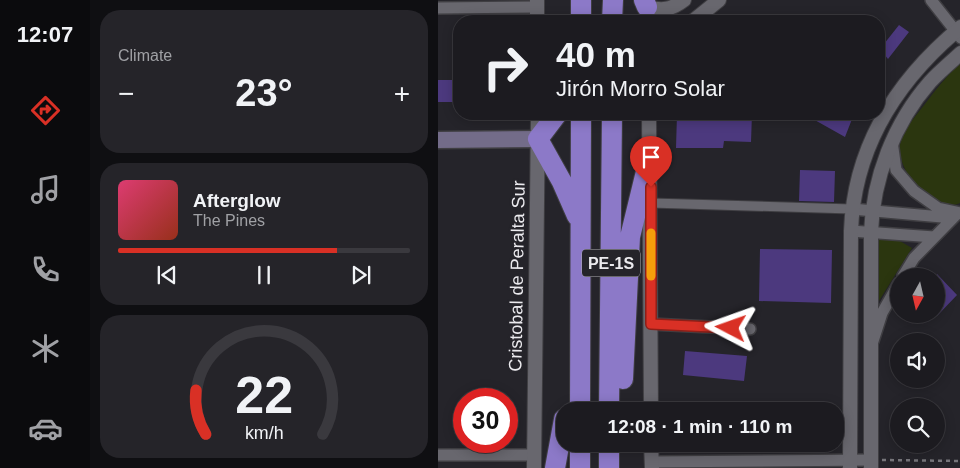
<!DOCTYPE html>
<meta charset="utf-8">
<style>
:root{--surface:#1c1b20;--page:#252429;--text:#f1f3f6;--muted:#a0a1a5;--line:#3a393e;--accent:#d93025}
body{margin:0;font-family:Arial,sans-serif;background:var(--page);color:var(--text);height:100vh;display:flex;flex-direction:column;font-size:19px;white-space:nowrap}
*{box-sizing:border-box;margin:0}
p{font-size:16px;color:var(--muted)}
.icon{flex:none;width:28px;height:28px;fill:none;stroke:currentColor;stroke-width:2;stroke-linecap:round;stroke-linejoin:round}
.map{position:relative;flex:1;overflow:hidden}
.sheet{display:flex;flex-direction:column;gap:10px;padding:10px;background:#0f0f12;width:348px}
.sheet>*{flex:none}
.banner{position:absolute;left:15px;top:15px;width:432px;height:105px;border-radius:20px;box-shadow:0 2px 12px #0003,0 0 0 1px var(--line);background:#1c1b20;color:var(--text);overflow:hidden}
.needle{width:32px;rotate:188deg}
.controls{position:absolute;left:452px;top:268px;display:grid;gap:10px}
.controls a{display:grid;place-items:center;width:55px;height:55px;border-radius:50%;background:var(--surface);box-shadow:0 2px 12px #0003,0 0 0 1px var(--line);font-size:25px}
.speed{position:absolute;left:15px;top:388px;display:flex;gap:10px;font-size:25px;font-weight:700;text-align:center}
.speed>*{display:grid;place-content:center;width:65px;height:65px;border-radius:50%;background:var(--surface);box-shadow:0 2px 12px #0003,0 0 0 1px var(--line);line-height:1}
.speed .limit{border:8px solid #d22;background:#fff;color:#111}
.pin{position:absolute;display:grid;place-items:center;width:42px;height:42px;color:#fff;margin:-51px -21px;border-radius:50% 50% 50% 0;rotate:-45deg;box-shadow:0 0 5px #0007}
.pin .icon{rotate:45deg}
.me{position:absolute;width:55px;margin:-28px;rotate:274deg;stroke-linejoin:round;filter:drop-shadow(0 0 4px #0008)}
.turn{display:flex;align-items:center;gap:18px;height:105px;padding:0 20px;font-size:22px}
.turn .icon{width:65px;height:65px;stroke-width:2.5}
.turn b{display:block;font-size:35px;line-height:42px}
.big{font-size:38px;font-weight:700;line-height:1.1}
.sheet .card{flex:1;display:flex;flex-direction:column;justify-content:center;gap:8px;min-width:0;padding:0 18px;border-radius:20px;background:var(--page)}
.sheet .dial{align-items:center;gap:0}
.dial svg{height:130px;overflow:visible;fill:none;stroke:var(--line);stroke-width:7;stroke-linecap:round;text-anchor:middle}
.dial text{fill:var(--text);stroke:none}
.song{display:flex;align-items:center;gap:15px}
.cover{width:60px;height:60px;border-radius:8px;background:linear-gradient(135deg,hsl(340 70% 55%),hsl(10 70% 35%))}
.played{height:5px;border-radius:2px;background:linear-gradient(90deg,var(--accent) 75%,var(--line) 75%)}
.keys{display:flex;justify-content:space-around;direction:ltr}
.heat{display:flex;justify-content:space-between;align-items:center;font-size:28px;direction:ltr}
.trip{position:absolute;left:118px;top:402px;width:288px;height:50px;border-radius:20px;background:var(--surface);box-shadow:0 2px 12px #0003,0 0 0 1px var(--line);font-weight:700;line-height:50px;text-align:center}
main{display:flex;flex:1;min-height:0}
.dock{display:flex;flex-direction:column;width:90px;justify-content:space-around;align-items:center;background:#0b0b0d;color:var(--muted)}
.dock .icon{width:35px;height:35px}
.dock .current{color:var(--accent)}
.dock b{font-size:22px;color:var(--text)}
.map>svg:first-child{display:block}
.green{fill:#2b360f}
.building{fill:#4c397e}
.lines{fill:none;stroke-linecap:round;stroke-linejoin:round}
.pedestrian-casing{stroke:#3f3e42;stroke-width:11}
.minor-casing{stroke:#3f3e42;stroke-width:14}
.tertiary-casing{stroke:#3f3e42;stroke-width:16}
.secondary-casing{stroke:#3f3e42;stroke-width:19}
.motorway-casing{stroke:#3f3e42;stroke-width:22}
.path{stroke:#76757a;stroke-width:2.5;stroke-dasharray:4 4;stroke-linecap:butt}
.pedestrian{stroke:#68676e;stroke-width:9}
.minor{stroke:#68676e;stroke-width:11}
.tertiary{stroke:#68676e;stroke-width:14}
.secondary{stroke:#736c89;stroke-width:16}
.motorway{stroke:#8c79c8;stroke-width:20}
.route-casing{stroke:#8d1f18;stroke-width:12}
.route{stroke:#d93025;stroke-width:9}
.slow{stroke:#f59e0b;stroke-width:9}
.labels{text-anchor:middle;stroke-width:5;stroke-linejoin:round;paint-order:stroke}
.shield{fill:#25242a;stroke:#b0afb3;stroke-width:1}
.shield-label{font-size:16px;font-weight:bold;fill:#ebeaee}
.street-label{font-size:18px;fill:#ebeaee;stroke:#25242a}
</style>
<main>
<nav class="dock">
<b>12:07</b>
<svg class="icon current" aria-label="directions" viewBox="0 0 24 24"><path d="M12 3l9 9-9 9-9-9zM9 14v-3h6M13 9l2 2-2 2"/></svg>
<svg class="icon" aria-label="music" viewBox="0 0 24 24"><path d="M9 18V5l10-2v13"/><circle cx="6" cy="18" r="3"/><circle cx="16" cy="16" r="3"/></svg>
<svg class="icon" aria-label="phone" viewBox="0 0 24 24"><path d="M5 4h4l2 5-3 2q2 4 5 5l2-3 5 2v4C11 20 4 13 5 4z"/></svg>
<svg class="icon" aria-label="climate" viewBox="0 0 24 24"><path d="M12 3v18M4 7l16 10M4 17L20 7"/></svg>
<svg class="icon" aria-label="car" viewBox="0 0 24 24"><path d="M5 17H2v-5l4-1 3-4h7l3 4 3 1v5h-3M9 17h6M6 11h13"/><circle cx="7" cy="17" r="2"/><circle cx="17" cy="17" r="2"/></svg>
</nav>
<section class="sheet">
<div class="card"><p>Climate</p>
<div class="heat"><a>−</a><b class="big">23°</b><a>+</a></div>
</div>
<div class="card">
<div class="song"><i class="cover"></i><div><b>Afterglow</b><p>The Pines</p></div></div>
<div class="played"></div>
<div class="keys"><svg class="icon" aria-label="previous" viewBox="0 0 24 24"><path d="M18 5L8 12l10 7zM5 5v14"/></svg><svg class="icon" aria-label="pause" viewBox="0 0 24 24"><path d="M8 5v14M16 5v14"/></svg><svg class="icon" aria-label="next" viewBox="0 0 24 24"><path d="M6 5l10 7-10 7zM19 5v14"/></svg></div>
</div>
<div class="card dial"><svg viewBox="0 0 100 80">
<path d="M14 69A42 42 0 1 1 86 69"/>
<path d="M14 69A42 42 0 0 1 8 42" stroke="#d93025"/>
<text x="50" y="56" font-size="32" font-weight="700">22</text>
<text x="50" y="72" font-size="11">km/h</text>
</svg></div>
</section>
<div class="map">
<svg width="523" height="468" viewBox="0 0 523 468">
<rect width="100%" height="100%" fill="#25242a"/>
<path class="green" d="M522,63V203C513,208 502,202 494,197C473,185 453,157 466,132C472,122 480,113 487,104C498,89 509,76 522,63Z
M439,239L460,240L474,248L434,312Z"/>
<path class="building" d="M461,25L471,32L450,59L442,49Z
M0,80H21V102H0Z
M239,114H314L313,142L286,141L285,148H238Z
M366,114H416L407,137Z
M362,170L397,171L396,202L361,201Z
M322,249L394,250L393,303L321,301Z
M499,274L519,295L499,316Z
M247,351L309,356L306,381L245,375Z"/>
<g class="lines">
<g class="pedestrian-casing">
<path id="pedestrian" d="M213,203L414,209"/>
</g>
<g class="minor-casing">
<path id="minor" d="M493,0L523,38
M0,8L99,7
M454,141L458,170L476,191L500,208L522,213
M414,209L515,218
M413,231L496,237
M465,276L476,258L519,214
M213,324L312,329
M435,341L444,313L461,283
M0,455H95
M214,462L433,460"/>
</g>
<g class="tertiary-casing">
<path id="tertiary" d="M99,0V21
M209,7C224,11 233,10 246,0
M255,21L281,0
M211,114L213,411
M213,444L214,468
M96,468L100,114
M412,468L413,231C416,146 459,80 523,27
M433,468V232C435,178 456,123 492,82C501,72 513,62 523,53"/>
</g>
<g class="secondary-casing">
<path id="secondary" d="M0,140L100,139"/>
</g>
<g class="motorway-casing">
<path id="motorway" d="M206,0L209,7
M143,21V0
M174,21L175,0
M119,114L100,139L124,182L139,216
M185,379L192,237L212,155
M142,411L143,114
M171,411L174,114
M117,468L126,419
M142,468V444
M171,468V444"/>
</g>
<path class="path" d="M444,460L523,461"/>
<use href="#pedestrian" class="pedestrian"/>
<use href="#minor" class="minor"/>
<use href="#tertiary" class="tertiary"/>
<use href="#secondary" class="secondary"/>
<use href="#motorway" class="motorway"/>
</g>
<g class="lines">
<g class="route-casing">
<path id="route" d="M213,187V324L293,328"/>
</g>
<use href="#route" class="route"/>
<path class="slow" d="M213,233V276"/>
</g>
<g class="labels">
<rect class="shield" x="144" y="249.5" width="58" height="27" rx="4"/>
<g class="shield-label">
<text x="173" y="269">PE-1S</text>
</g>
<g class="street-label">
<text transform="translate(79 276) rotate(-89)" y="6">Cristobal de Peralta Sur</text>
</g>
</g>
</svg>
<div class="controls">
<a><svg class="needle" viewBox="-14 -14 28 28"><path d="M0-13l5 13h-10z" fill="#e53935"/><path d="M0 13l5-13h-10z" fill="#a0a1a5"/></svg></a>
<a><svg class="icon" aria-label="sound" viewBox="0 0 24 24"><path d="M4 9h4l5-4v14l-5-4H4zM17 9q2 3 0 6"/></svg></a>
<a><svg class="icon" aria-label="search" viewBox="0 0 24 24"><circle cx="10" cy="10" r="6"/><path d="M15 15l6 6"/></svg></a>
</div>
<div class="speed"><div class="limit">30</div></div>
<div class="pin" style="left:213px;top:187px;background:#d93025"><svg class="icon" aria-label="arrive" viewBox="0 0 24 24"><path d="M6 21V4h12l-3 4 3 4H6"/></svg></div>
<svg class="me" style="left:293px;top:328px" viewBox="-20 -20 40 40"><path d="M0-17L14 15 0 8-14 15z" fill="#d93025" stroke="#fff" stroke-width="4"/></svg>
<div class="trip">12:08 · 1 min · 110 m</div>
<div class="banner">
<div class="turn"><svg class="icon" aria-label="right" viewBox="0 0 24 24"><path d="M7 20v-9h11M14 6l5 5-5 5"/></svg><div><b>40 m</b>Jirón Morro Solar</div></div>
</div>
</div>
</main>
